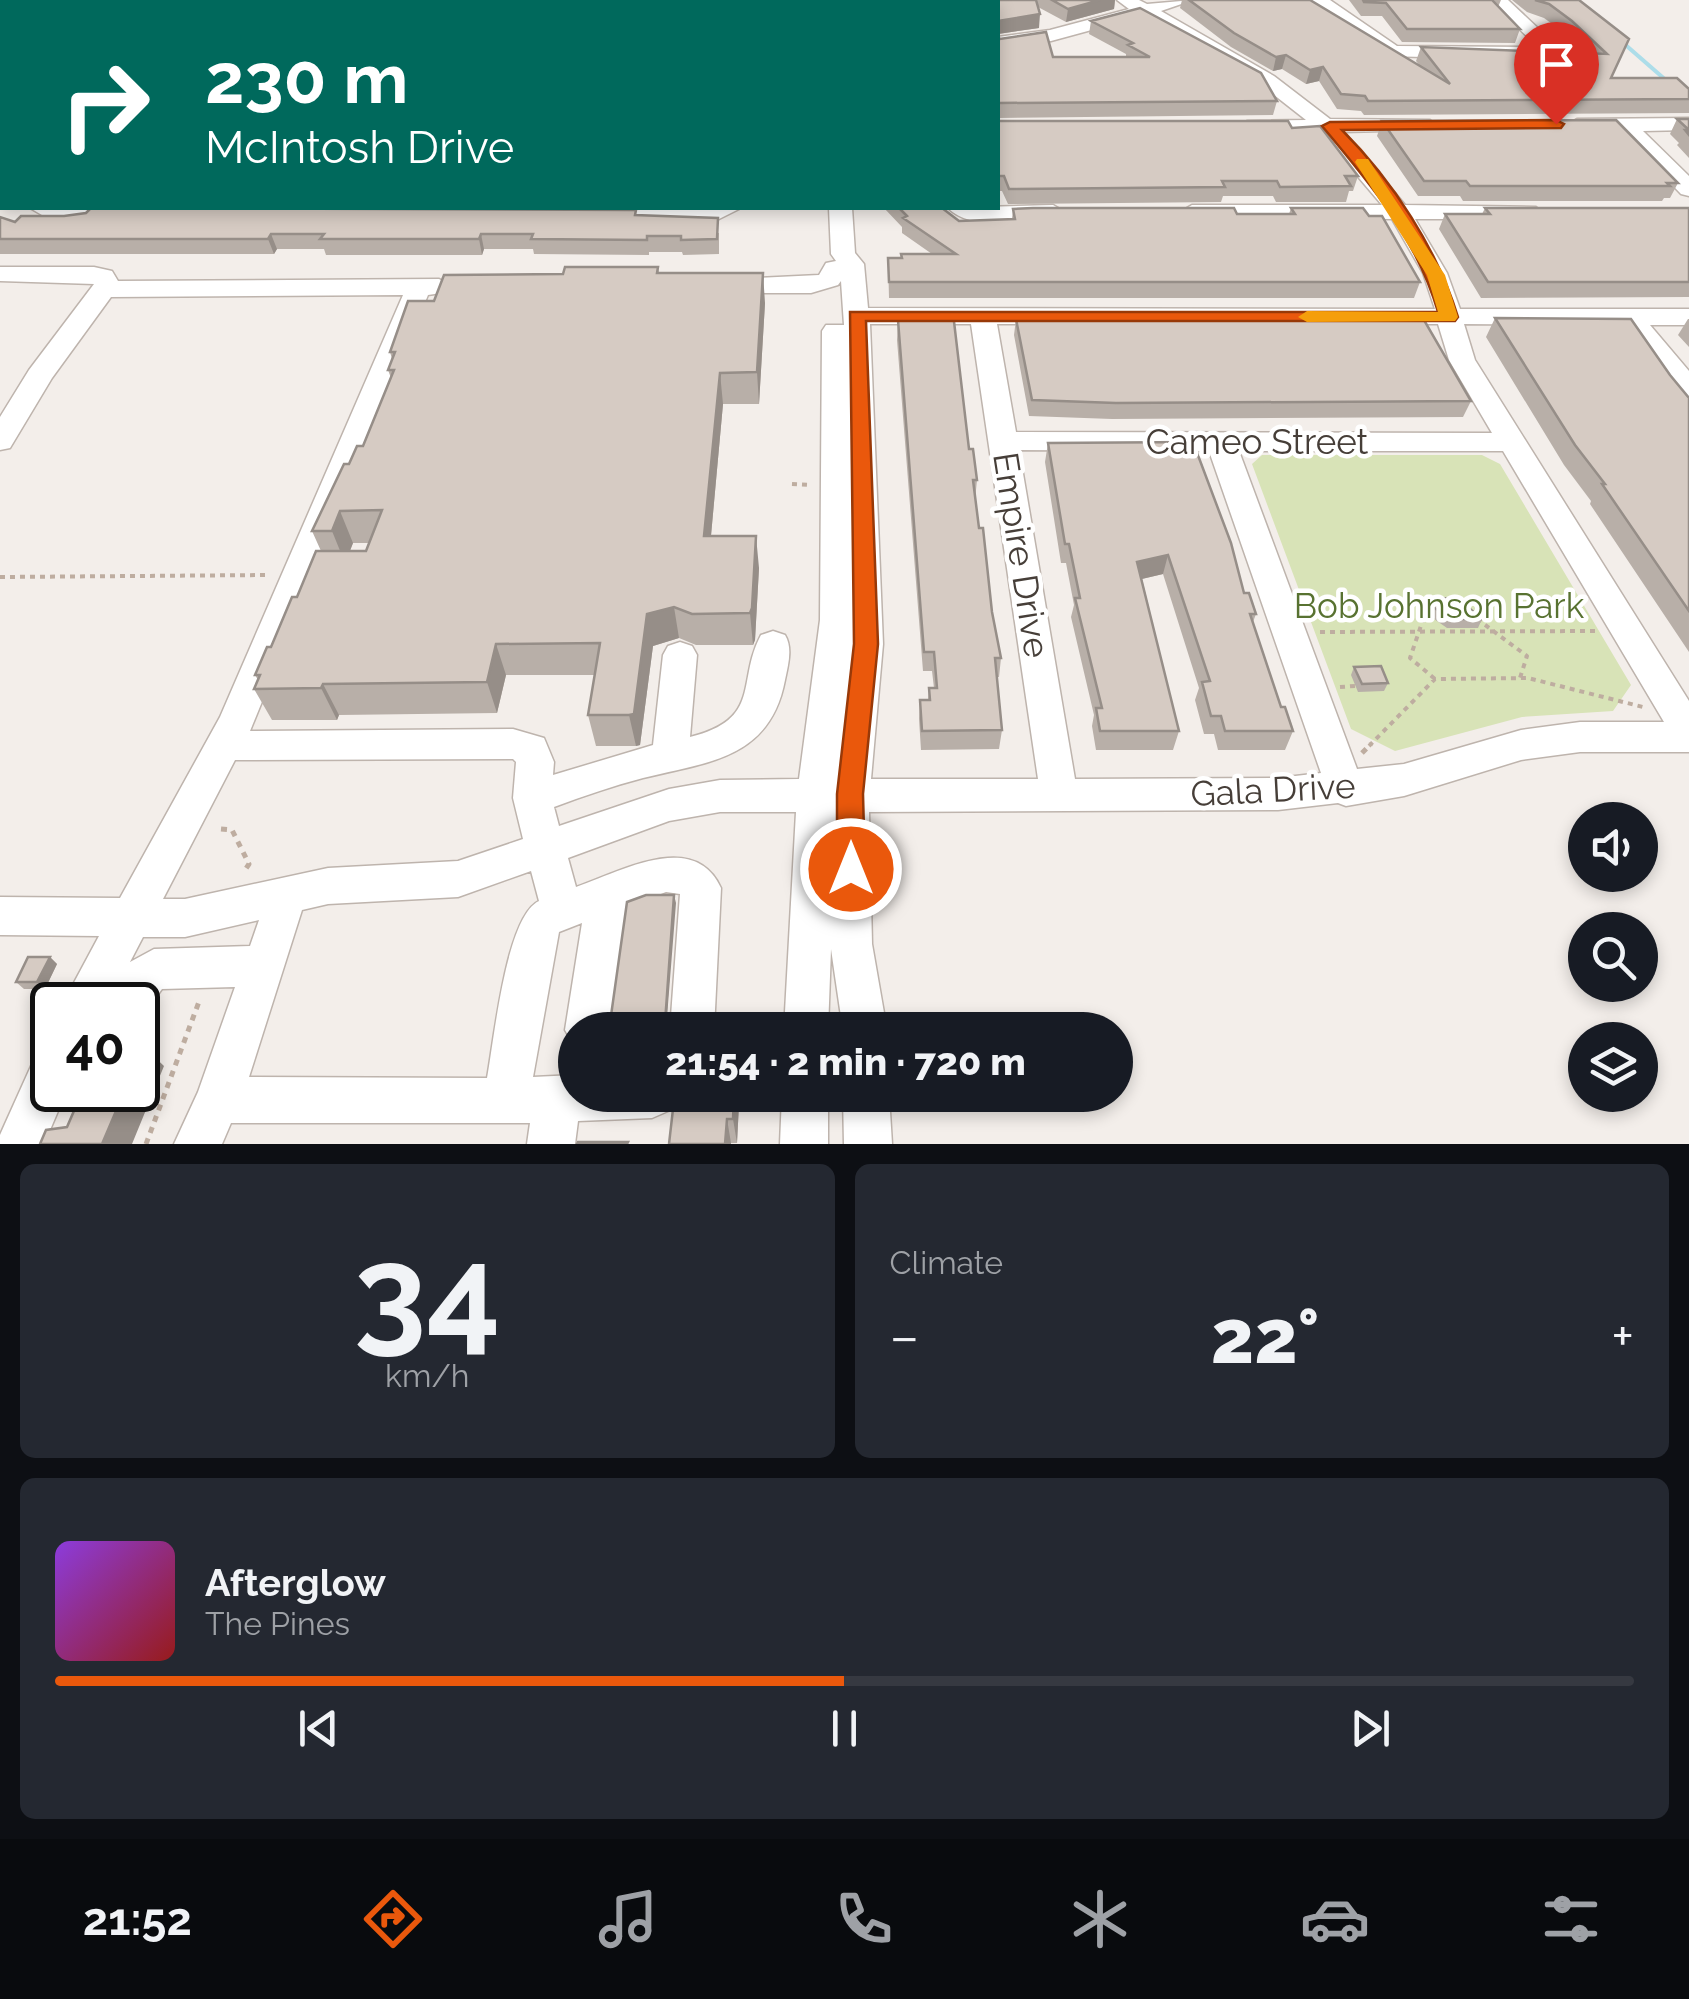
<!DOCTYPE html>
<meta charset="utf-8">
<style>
:root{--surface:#171b24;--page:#242831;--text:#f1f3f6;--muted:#9ea1a6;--line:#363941;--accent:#ea580c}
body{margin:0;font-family:Raleway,sans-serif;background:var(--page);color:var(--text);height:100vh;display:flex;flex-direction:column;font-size:38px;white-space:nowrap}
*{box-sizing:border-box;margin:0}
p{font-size:32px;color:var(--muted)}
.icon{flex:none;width:55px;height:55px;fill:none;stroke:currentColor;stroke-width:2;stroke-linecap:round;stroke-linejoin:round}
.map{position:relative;height:1144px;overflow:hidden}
.drawer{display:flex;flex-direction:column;gap:20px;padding:20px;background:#0d0f14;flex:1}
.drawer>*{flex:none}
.top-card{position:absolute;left:0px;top:0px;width:1000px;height:210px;box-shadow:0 5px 15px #0003;background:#00695c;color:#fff;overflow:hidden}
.tools{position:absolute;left:1568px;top:802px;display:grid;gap:20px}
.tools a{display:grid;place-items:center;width:90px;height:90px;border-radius:50%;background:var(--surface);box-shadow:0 5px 15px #0003;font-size:50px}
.speed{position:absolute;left:30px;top:982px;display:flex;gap:20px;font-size:50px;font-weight:700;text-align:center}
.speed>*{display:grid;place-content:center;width:130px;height:130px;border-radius:50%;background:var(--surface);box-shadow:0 5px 15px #0003;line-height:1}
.speed .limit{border:5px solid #111;border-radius:15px;background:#fff;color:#111}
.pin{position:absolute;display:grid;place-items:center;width:85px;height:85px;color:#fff;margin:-102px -42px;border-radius:50% 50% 50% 0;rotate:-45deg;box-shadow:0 0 10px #0007}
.pin .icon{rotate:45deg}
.me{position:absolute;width:110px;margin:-55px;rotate:0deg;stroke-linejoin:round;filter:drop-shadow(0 0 8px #0008)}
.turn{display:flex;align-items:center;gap:35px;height:210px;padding:0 40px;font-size:45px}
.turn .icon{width:130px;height:130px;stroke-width:2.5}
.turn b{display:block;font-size:70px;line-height:85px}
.big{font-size:75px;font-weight:800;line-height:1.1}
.drawer .widget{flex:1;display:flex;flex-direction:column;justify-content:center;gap:15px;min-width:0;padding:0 35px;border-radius:15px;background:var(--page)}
.drawer .dial{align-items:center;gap:0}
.dial b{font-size:130px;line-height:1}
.song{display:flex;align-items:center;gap:30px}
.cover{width:120px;height:120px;border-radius:15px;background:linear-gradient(135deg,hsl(270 70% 55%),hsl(0 70% 35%))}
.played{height:10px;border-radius:5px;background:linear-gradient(90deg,var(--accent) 50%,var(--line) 50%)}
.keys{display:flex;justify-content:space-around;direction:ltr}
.heat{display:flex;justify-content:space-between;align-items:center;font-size:55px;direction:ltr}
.drawer .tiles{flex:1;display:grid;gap:20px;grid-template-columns:1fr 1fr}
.widget:last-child{grid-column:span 2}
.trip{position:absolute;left:558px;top:1012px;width:575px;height:100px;border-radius:50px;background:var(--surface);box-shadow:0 5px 15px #0003;font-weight:800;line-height:100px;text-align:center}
.menu{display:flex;height:160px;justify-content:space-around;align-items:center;background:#090b0e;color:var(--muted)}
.menu .icon{width:70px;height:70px}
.menu .on{color:var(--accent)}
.menu b{font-size:45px;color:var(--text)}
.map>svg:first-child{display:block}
.green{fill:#d8e3b7}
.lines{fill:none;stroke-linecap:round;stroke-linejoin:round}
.stream{stroke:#acdde9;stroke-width:4}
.minor-casing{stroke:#beb4ad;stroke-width:3}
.major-casing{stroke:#d8a473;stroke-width:45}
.path-far1{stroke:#beada0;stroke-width:4;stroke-dasharray:5 5;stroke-linecap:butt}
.path{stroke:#beada0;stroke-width:5;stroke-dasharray:6 6;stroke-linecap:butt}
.minor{fill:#fff;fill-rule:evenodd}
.major{stroke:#f4cba2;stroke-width:42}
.wall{fill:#b8afa8;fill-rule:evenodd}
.shaded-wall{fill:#968e88}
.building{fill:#d6cbc3;stroke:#968e88;stroke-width:2.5}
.route{fill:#ea580c;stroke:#983908;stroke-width:2.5}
.slow{fill:#f59e0b}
.labels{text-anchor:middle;stroke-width:9;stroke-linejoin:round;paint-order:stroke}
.street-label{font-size:35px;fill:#463e38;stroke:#fff}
.park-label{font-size:35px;fill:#587231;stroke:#fff}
</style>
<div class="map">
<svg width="1689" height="1144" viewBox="0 0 1689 1144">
<rect width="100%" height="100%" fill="#f3eeea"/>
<path class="green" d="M1262,455H1482L1500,464L1631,685L1613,711L1522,717L1395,751L1351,729L1252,464Z"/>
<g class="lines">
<path class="stream" d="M1621,41L1668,82"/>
<g class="minor-casing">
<path id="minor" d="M743,0H761V2H744Z
M827,0H845L846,2H829Z
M921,0H939V2H922Z
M1117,0H1139L1147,4L1193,0L1161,11L1274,76L1330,119L1430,120L1433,124L1430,128L1423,130L1344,132L1405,205L1536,207L1540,212L1528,219H1415L1447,273L1460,309H1689V325H1650L1689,371V398L1679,395L1623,325L1464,324L1475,360L1689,701V752H1580L1521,760L1404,796L1346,806L1338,803L1278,810L869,812L872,944L887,1030H843L831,949L828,1030H784L796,812H720L669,821L568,858L576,887C620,872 694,829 721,888L714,1030H670L680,894L666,892L626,907L609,1030H575V1047L565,1030L582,923L559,932L533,1077L575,1075V1095H675L668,1111L652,1118L578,1121L575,1144H527L530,1123H231L222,1144H174L198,1092L235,987L162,989L138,1021V1005H62L99,936L0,935V897L120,898L220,717L403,295L111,297L52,378L10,448L0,450V417L29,370L94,284L0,281V267H94L112,271L118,281L439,279L452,287L448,292L428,295L250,731L513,729L544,738L554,762L553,775L653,745L663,655L668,646L680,642L692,646L697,655L690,737C763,719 736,681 761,635L773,631L785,635C793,648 788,665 785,680C770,759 708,762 643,778C613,786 583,796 554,807L559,826L669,789L720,780L799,779L820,620L822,331L826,325H844L841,281L838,285L811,293H723L714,290L710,285L714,280L819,275L826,263L836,261L831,254L829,208H852L855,253L864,264L868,308L1435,309L1423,273L1392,219L1184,217L1180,212L1192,205H1382L1320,132L1240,131L1237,127L1247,121L1306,120L1260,84L1143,16L1051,41L998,49V37L1050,30L1129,9ZM870,324H971L1038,779H871L883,644ZM997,324H1438L1449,360L1492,433L1016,432ZM1019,450L1209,451L1321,773L1278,778L1075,779ZM1239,451H1503L1664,722H1580L1521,730L1404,764L1357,769ZM513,759L516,762L513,798L523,839L458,861L328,868L185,899H163L235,760ZM531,871L539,901C506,916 494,1041 487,1078L249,1077L302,910L328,904L458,897ZM259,920L250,946L154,949L130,962L143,937H185Z
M1309,0H1330L1397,46L1538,47L1489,0H1508L1558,47L1554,54L1533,60L1386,56Z
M0,44H2V56H0Z
M1689,118V130L1643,131L1689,176V196L1681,194L1620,131H1577L1567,125L1577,119Z
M1053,205L1065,212L1061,217C1031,224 972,232 948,208Z
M30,208H139L143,212L131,219L42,215Z
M587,208H741L713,222L595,219L587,217L583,212Z
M52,1048V1090H67L44,1144H0V1135L36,1055Z
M692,1095H738V1097L731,1113L715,1120L699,1113Z
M782,1095H828V1144H780Z
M843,1095H889L892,1144H844Z"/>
</g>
<g class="major-casing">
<path id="major" d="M101,2L104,0
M0,125L2,123"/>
</g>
<path class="path-far1" d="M792,484L811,485
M0,577L268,575
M1427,608L1410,658L1435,679
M1477,619L1527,656L1520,678
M1320,632L1595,631
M1340,687L1355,686
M1369,746L1435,679L1528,678L1643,707"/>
<path class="path" d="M1362,753L1371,744
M221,829L232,830L249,864L243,873
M146,1144L200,999"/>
<use href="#minor" class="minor"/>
<use href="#major" class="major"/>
</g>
<path class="wall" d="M335,0H732L731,2H333Z
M954,0H1115L1114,9L1066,22L1038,7L1039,28L998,34V2H955Z
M1182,0H1310L1421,67L1416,61L1421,47L1586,53L1566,34L1544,18L1527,12L1512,0H1579L1629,39L1611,78L1689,89V113L1364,115L1361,111L1337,109L1319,81L1306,84L1282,69L1273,71L1231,47L1180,8Z
M1349,0H1501L1498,7L1520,29L1515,43L1402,42L1382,16H1361Z
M1091,21L1277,101L1273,115L998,118L1000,39L1053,57H1126V54L1089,34Z
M1677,119H1689V158L1677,145L1679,143L1670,134Z
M998,121L1292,128L1358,176L1353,191H1349L1346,202H1276L1273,196H1223L1221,202L1008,204L1002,191H998Z
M1382,121L1678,183L1670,198H1664L1662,201H1463L1460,196H1418L1377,136Z
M884,208H942L959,221L1012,219L1013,209L1289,214L1291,208L1420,282L1414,298H889L888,258L932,254L902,233V227Z
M1485,208H1689V297L1481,298L1439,229L1445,214H1482Z
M636,215L719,233V254L683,255L682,252H649V255L534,254L533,249H484L482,255H326L324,249H277L274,254H0V217L15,222Z
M658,267L659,273L765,303L759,404H723L711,536L759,568L755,640L753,645H696L679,638L653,646L640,745L636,746H596L588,715L595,675H506L497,713L339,715L337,720H272L254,689L258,680L255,675L321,551L312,531L349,464L363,446L391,378L388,370L392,359L390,352L434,301L563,274ZM353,543H369L366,551H350Z
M901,314L969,449L977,480L975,500L992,612L1001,658L999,677H997L1002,730L999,749L921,750L919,719L920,700H928L929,688H934L932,671H923L897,340L898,320H900Z
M1495,318L1670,375L1689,398V652L1590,504L1591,501L1564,465L1486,337Z
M1016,319L1471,401L1463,417L1112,419L1029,416L1014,335Z
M1688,319H1689V347L1678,335Z
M1048,443L1244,593L1256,614L1253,622L1281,707L1293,731L1285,750H1218L1214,734H1204L1195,700L1199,688L1163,574L1142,579L1179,731L1173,750H1096L1092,726L1094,715L1071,617L1074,605L1066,563H1061L1045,462Z
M1421,599L1482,619L1478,628H1447L1417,607Z
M1354,667L1388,683L1384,691L1358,692L1351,675Z
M50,957L57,964L45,989H24L16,982Z
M720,1095H738L739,1104L737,1143L669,1144L687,1108Z"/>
<path class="shaded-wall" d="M53,0H70L68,2H50Z
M284,0H303L301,2H282Z
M1100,0H1115L1114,9L1066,22L1068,9Z
M1040,14L1039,28L998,34V21Z
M1286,55L1282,69L1273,71L1276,57Z
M1323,67L1319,81L1306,84L1310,70Z
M271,234L277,249L274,254L268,239Z
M481,234L484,249L482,255L479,239Z
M763,273L765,303L759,404L757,372Z
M720,373L723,404L708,568L704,536Z
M340,511L353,543L345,563L332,531Z
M756,536L759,568L755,640L753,645L750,613Z
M1168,555L1163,574L1133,581L1137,562Z
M674,607L679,638L653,646L640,745L636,746L629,715L647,614Z
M496,644L506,675L497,713L487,682Z
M323,684L339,715L337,720L321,688Z
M674,895L676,903L666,1030L665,1023Z
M50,957L57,964L45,989L37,982Z
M144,1047L164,1066L132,1144H102L125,1090H138V1062Z
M734,1095H738L739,1104L737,1143L733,1119Z
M727,1119L731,1143V1144H725Z"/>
<path class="building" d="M0,0H53L50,2H2V31L0,28Z
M142,0H284L282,2H140Z
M335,0H596L595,2H333Z
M643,0H729L728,2H642Z
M771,0H808V2H770Z
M869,0H910V2H869Z
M957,0H1036L1040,14L998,21V2H958Z
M1052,0H1100L1068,9Z
M1189,0H1310L1450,84L1421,47L1607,54L1572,21L1549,4L1535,0H1579L1629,39L1611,78H1677L1689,89V99L1368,101L1365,96L1341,94L1323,67L1310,70L1286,55L1276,57L1234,33Z
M1363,0H1492L1520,29H1407L1386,3L1364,2Z
M1140,8L1261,73L1277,101L999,103L998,105V37L1000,39L1046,32L1053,57H1150L1128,45L1133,43L1091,21Z
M1677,119H1689V135L1685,130H1689Z
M1616,120L1678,183H1667L1670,186H1470L1466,181H1424L1382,121Z
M998,121H1288L1292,128L1320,126L1358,176H1345L1351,186L1280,187L1277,181H1222L1225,187L1009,189L1004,176H998Z
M91,208L636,210L635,215L718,218L717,239L681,240V236H647V240L531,239L533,234H481L479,239H320L324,234H271L268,239H0V217L15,222L21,216H64L86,213Z
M899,208H942L959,221L1015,219L1013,209L1033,208H1234L1237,214H1295L1291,208H1363L1369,216H1382L1420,282H889L888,258H902L901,254H956L903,218L907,216Z
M1485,208H1689V282H1488L1445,214H1490Z
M565,267H658L657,273H763L757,372L720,373L704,536H756L752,608L750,613L692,614L674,607L647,614L634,714L629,715H588L600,643L496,644L487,682L323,684L321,688L254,689L260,675H255L267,647H271L292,597H297L316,551H366L382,510L340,511L332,531H312L344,464H349L357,446H363L394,370H388L395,352H390L408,301H434L444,275L563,274Z
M953,313L969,449H973L977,480H973L979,528H983L992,612L1001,658H995L1002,730L922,731L920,700H930L929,688H937L934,652H924L898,320H901V314Z
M1495,318L1631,319L1670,375L1689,398V611L1602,484H1605L1575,445Z
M1016,319L1424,320L1471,401L1116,403L1032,400Z
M1193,442L1231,543L1244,593H1249L1256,614H1250L1281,707H1285L1293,731H1225L1221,716H1211L1202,682L1210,681L1168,555L1137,562L1179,731H1100L1096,708H1102L1075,598H1080L1069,544H1065L1048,443Z
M1457,598L1482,619H1451L1421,599Z
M1381,666L1388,683L1362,684L1354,667Z
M646,895H674L665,1023L676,1027V1030H609L627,902Z
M28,957H50L37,982H16Z
M138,1047H144L138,1062Z
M83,1090H125L102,1144H40L46,1130L67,1127Z
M688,1095H704L711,1099L720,1095H734L733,1119H727L725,1144H669L673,1109L687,1108Z
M578,1142H628L627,1144H577Z"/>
<path class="route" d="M1556,120L1564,124L1561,128L1342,130C1393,181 1437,249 1458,317L1455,321H866L878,644L863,794L865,869L861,878L851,882L841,878L837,869V794L854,644L850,312H1438C1417,239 1370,183 1322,126L1330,122Z"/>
<path class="slow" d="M1357,159H1368L1445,275L1458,317L1455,321L1307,322L1298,317L1307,311L1438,312L1427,275L1355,162Z"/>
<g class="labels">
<g class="street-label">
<text x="1257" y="454">Cameo Street</text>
<text transform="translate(1021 555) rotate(81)" y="12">Empire Drive</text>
<text transform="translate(1273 790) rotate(-3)" y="12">Gala Drive</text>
</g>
<g class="park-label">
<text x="1439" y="618">Bob Johnson Park</text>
</g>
</g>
</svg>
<div class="tools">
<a><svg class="icon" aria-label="sound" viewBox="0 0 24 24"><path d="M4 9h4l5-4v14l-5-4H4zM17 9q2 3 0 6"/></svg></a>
<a><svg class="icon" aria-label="search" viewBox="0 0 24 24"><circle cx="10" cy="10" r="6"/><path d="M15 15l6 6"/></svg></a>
<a><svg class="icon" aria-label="layers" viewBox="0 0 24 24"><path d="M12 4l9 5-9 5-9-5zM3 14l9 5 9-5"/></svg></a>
</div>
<div class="speed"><div class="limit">40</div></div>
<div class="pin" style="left:1556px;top:124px;background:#d93025"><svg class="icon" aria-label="arrive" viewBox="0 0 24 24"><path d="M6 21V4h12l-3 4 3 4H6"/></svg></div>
<svg class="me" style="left:851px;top:869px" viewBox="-20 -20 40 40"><circle r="17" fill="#ea580c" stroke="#fff" stroke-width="3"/><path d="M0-11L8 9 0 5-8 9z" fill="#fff"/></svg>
<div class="trip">21:54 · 2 min · 720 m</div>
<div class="top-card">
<div class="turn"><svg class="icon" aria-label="right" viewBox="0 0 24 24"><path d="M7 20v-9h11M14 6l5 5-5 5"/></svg><div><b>230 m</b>McIntosh Drive</div></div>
</div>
</div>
<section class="drawer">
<div class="tiles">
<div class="widget dial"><b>34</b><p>km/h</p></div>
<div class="widget"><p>Climate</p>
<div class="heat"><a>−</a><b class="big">22°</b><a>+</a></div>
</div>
<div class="widget">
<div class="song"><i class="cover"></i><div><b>Afterglow</b><p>The Pines</p></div></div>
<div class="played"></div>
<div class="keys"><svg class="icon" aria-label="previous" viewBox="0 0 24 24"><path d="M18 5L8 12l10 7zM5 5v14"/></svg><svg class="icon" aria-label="pause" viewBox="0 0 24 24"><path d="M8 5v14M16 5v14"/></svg><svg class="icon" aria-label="next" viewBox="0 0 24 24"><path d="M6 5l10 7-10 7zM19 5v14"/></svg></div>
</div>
</div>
</section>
<nav class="menu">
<b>21:52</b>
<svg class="icon on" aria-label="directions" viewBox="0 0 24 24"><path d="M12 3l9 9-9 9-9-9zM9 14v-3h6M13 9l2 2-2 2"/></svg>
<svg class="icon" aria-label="music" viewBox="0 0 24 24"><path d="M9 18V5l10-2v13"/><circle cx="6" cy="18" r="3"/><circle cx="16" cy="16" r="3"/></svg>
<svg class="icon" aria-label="phone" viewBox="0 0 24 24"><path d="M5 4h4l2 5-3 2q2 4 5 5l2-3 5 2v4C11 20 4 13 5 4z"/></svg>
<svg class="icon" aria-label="climate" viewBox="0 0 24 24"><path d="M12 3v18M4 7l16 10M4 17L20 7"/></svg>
<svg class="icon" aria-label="car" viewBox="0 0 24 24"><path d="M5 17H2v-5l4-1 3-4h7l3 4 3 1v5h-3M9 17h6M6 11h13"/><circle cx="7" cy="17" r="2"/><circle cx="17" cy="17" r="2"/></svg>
<svg class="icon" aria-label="filters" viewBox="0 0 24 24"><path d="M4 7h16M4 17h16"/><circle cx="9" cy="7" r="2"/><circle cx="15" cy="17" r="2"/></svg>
</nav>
